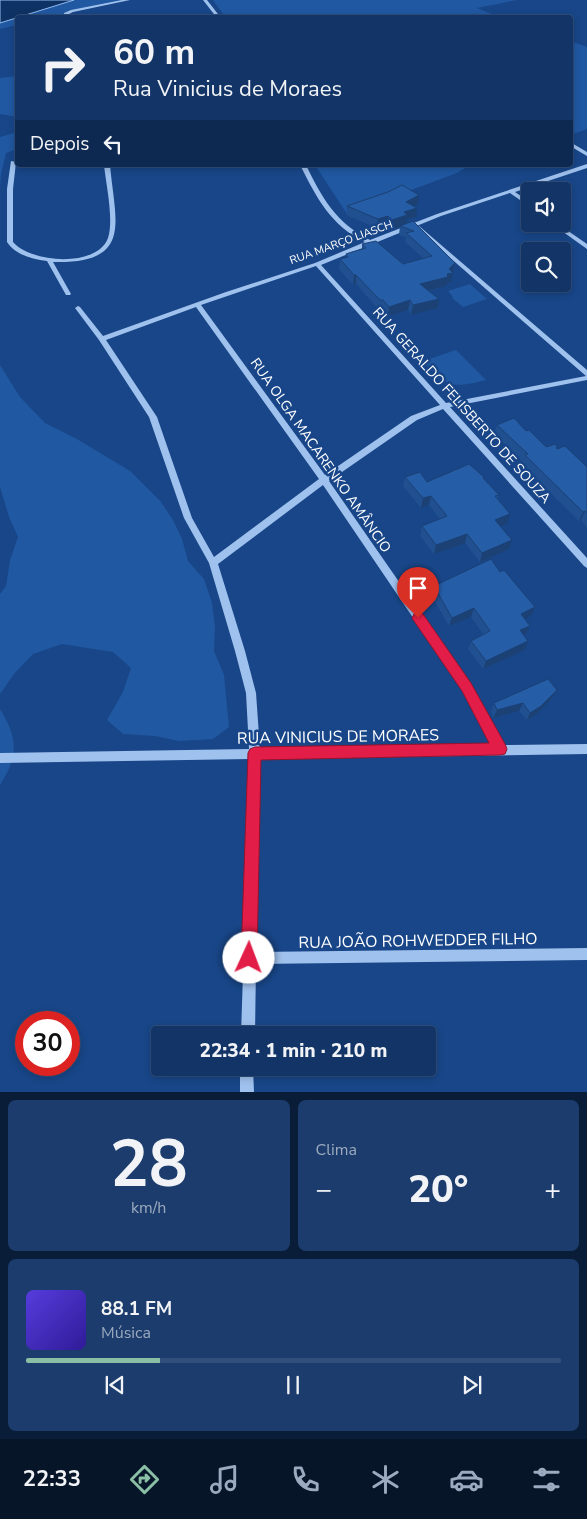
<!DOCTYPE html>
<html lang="pt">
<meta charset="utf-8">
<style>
:root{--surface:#123466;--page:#1b3c6c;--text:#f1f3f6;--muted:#9caabf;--line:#314f7a;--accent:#8abfa5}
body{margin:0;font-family:"Nunito Sans",sans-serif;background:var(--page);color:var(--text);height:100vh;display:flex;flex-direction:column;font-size:19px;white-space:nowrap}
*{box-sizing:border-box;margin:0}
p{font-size:16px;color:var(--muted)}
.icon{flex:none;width:28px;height:28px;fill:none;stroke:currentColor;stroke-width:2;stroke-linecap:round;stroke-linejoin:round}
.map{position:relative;height:1092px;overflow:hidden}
.sheet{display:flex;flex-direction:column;gap:8px;padding:8px;background:#0a1d38;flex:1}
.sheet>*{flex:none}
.banner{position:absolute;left:15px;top:15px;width:558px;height:152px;border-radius:5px;box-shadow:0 2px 8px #0003,0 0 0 1px var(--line);background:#123466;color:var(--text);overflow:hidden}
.controls{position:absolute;left:521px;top:182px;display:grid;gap:10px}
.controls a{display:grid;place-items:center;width:50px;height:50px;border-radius:5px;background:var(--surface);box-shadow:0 2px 8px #0003,0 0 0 1px var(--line);font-size:25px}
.speed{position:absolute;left:15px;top:1011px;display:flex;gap:10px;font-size:25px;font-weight:700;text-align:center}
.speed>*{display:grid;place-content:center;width:65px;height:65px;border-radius:50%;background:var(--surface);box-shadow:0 2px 8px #0003,0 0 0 1px var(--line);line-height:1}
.speed .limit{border:8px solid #d22;background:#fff;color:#111}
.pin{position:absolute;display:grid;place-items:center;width:42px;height:42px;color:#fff;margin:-51px -21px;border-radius:50% 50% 50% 0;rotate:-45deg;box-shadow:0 0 5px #0007}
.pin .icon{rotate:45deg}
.me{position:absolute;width:55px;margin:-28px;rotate:2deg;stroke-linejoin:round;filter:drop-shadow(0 0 4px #0008)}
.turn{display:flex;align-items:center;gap:18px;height:105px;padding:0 15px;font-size:22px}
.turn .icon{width:65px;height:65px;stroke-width:2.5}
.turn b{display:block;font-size:35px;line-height:42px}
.then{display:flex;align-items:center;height:48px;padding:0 15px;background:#0003;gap:10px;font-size:19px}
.big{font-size:38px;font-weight:800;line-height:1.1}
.sheet .card{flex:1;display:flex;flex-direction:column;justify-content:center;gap:8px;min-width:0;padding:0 18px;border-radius:8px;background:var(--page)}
.sheet .dial{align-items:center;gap:0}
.dial b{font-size:65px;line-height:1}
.song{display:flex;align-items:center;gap:15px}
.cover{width:60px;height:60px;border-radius:8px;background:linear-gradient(135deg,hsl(250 70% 55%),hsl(250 70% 35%))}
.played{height:5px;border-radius:2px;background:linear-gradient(90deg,var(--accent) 25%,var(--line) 25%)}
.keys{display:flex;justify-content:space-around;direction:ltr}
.heat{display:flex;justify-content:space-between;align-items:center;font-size:28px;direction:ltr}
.sheet .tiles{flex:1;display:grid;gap:8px;grid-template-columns:1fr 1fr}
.card:last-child{grid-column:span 2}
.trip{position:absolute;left:151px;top:1026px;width:285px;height:50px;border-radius:5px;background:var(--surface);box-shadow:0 2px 8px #0003,0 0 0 1px var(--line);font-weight:800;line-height:50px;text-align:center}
.dock{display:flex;height:80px;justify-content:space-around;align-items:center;background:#071529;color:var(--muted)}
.dock .icon{width:35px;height:35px}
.dock .current{color:var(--accent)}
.dock b{font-size:22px;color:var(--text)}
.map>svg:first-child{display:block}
.green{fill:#2058a1}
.water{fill:#0f3265;stroke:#92bbf0}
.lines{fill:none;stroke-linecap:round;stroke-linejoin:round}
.minor{fill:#9fc1ed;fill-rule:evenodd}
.wall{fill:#215090}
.shaded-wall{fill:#1b4175}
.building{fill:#265da7;stroke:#1b4175}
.route{fill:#e11d48;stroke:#92132f}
.labels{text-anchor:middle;stroke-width:5;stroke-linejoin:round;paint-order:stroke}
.far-street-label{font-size:11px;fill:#fff;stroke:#184688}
.street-label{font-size:14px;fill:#fff;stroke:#184688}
.near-street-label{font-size:16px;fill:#fff;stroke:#184688}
</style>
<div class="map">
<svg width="587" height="1092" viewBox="0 0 587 1092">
<rect width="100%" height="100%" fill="#184688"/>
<path class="green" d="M0,0H126L51,17L18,18L17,25L0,29Z
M213,0H517L477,8L502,18L225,17Z
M570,41L587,47V129L570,135Z
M17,76V117L0,114V78Z
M17,132V149L6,153L1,174L0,189V137Z
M315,165H469L457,173L347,214Z
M470,284L487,299L463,307L452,298L453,297L448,291Z
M456,350L486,380C452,389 446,387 423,361Z
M0,365L20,397L45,423L77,439L130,471L161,502L173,520L182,539L188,561L204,579L212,603L215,627L214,651L224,675L229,727L213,739L179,741L155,736L123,734L107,720L123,692L131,668L113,652L62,644L33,654L14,674L0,694V594L6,586L10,560L18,537L9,517L0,487Z
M0,709C18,739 19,755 0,785Z"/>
<path class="water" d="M0,0H74L0,23Z"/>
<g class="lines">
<path class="minor" d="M122,0H130L73,12L67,15V18H63L64,13L71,10Z
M203,0H207L221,18H217Z
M570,142L587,152V156L570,146Z
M11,161L16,162L13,189V242C31,263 97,268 108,238C114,220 106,184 104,165H110C115,222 134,264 53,262L71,294L70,295H66L47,261C31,259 16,255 7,242V189Z
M587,164V168L515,192L530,202V207L510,193L441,216L321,265L446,403L586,376L417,229V227L419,226L587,370V380L450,407L587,558V568L584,566L443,409L417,420L329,481L470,684L504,745L587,744V754L260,759L256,952L587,948V960L256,964L255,1035H241L250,759L0,763V753L249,749L246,693L235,651L209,563L184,518L149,417L99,340L75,308L78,306L80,307L103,336L226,292L315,263L365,242C330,225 317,198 300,165H306C322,198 336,223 370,240L437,214ZM316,266L440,405L411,416L325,475L201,305ZM196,307L319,479L214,557L192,518L157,417L106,340ZM323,485L462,690L492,745L260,749L256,693L245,651L218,564Z
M552,224H558L587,244V249Z
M240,1068H253L254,1092H240Z"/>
</g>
<path class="wall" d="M418,204L414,206L416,217L406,220V224L455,263L451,282L447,283L446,286L429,291L438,308L411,315L408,310L388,316L382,310H379L356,284L353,285L339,269L340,259L346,258V254L362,249V244L403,264L423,258L405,242L406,237L399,235L400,226L392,230L387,226L377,228L346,215L347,206Z
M497,425L526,431L546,447L557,449L587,467V528L581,520L579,521L522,465L523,462L494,434Z
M405,477L427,482L484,479L499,495L498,499L510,514L507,524L500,526L509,549L480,562L465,543L434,554L420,536L422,526L440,519L429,505L421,508L403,486Z
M434,586L531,616L525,619L530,626L526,634L524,635L525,650L483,669L468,649L471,641L483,634L471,617L449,626L431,595Z
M552,698L537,714L527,720L519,711L493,718L491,711L494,703Z"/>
<path class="shaded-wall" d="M419,195L418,204L405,211L406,202Z
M417,208L416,217L406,220V224L392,230V220L404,212Z
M388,216L387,226L377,228L378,219Z
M455,263L451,282L447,283L446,286L419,293L420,284L449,269Z
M354,275H356V284L353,285Z
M439,299L438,308L411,315L413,305Z
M410,300L408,310L388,316L389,307Z
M431,496L429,505L421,508L423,498Z
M585,511L581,520L579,521L583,512Z
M510,514L507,524L492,529L495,520Z
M467,534L465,543L434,554L436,545Z
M512,540L509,549L480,562L482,553Z
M535,607L531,616L518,623L521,614Z
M474,608L471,617L449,626L452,618Z
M530,626L526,634L517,638L520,630Z
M528,641L525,650L483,669L486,661Z
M557,690L552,698L537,714L527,720L530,713Z
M523,703L519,711L493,718L497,710Z"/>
<path class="building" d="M402,185L419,195L406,202L417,208L404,212L407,215L392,220L388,216L378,219L347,206L388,192Z
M413,221L455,263L449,269L453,273L447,274L448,277L420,284L439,299L413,305L410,300L389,307L383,300H380L356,275H354L340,259L348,257L346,254L352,252L366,248L362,244L376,241L403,264L432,256L406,233L414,231L400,226Z
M514,418L526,431L529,430L546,447L556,444L557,449L565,446L587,467V513L585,511L583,512L525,455L528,454L497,425Z
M469,464L484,477L483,478L499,495L495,496L510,514L495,520L512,540L482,553L467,534L436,545L422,526L447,516L431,496L423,498L405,477L420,472L427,482Z
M491,559L500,572L504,570L535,607L521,614L530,626L520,630L528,641L486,661L471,641L490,631L474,608L452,618L434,586Z
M548,679L557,690L541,706L530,713L523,703L497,710L494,703Z"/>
<path class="route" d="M418,613L423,614L471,683L505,744L507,749L505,754L500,755L261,760L257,958L254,964L249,967L243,964L241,958L248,753L250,749L255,747L489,743L462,691L414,621L412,618L414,614Z"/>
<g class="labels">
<g class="far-street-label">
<text transform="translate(341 242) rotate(-20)" y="4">RUA MARÇO LIASCH</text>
</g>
<g class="street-label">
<text transform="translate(462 405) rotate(48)" y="5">RUA GERALDO FELISBERTO DE SOUZA</text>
<text transform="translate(321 455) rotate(55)" y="5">RUA OLGA MACARENKO AMÂNCIO</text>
</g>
<g class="near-street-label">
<text transform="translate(338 736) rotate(-1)" y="6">RUA VINICIUS DE MORAES</text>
<text transform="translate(418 940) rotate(-1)" y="6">RUA JOÃO ROHWEDDER FILHO</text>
</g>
</g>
</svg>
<div class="controls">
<a><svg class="icon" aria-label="sound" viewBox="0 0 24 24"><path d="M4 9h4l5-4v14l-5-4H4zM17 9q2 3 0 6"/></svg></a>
<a><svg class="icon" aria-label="search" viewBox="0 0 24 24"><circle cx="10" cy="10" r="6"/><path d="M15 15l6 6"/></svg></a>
</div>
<div class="speed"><div class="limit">30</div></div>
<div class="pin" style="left:418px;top:618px;background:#d93025"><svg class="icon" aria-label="arrive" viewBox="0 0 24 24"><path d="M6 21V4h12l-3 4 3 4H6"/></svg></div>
<svg class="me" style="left:249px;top:958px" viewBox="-20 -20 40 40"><circle r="19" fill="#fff"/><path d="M0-13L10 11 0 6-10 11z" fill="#e11d48"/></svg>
<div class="trip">22:34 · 1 min · 210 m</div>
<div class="banner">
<div class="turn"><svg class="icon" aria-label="right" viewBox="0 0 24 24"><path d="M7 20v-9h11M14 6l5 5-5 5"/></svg><div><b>60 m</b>Rua Vinicius de Moraes</div></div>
<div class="then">Depois<svg class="icon" aria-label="left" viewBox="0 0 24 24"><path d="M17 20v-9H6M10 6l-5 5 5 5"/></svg></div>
</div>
</div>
<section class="sheet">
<div class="tiles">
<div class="card dial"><b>28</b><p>km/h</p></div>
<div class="card"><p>Clima</p>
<div class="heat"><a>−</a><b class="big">20°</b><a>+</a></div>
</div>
<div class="card">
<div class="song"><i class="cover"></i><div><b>88.1 FM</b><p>Música</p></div></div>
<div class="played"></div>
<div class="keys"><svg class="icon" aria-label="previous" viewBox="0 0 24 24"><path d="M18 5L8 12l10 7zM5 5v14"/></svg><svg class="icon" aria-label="pause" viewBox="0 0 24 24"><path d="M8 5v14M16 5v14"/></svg><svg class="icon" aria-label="next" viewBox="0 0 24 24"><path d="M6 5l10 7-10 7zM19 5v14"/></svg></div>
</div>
</div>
</section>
<nav class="dock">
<b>22:33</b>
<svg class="icon current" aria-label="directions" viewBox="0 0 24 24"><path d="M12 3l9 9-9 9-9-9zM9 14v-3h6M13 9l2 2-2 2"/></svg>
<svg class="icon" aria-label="music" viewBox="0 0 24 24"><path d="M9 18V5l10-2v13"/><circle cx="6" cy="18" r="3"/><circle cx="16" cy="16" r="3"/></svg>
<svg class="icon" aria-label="phone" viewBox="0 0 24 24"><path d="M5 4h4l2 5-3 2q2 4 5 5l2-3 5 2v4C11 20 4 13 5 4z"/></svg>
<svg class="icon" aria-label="climate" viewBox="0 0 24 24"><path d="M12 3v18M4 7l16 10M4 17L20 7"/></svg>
<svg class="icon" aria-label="car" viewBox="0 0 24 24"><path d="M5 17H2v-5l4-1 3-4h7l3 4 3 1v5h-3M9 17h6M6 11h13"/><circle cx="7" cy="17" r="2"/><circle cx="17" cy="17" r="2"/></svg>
<svg class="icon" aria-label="filters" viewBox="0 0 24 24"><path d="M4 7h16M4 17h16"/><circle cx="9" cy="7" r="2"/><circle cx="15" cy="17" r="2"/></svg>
</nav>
